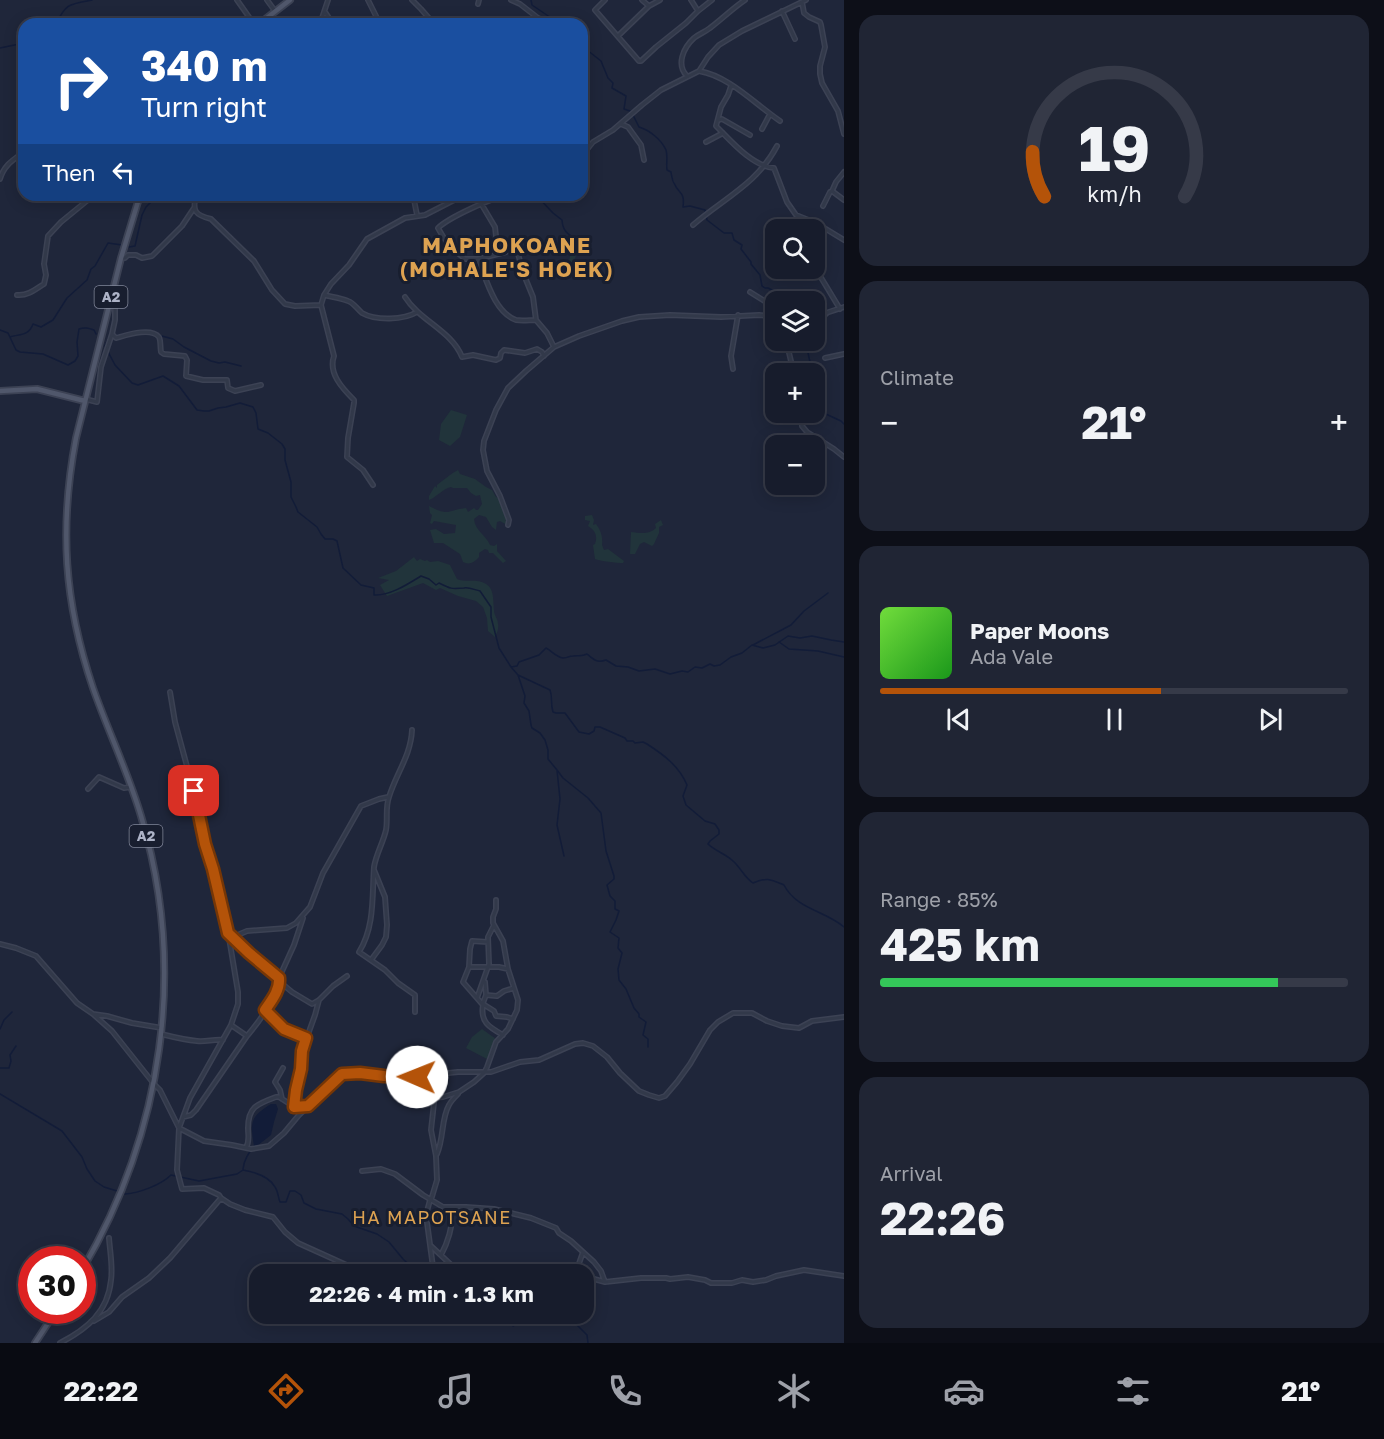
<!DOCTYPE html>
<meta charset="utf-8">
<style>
:root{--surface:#171c2c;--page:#202534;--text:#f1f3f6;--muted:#9ea1a9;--line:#363a48;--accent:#b45309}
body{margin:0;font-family:"Golos Text",sans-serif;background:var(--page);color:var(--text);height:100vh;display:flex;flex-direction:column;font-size:22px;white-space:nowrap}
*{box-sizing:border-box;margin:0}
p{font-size:20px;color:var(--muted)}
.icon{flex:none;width:33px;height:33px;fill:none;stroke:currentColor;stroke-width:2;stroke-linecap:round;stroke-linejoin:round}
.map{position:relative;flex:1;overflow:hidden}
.panel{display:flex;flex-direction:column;gap:15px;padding:15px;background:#0d0f18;width:540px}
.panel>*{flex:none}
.guide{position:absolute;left:18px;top:18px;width:570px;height:183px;border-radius:18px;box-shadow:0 3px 15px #0003,0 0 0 2px var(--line);background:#1a4fa0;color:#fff;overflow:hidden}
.fabs{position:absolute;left:765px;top:219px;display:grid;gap:12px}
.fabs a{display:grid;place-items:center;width:60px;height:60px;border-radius:12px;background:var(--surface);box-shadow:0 3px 15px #0003,0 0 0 2px var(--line);font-size:30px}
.speed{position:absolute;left:18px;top:1246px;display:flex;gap:12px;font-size:30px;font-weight:700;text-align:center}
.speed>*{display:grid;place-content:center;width:78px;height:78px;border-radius:50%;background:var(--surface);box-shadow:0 3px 15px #0003,0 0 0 2px var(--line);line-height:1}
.speed .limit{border:9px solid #d22;background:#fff;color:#111}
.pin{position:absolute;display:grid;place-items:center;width:51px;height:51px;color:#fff;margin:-26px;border-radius:12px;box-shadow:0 3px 9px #0006}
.me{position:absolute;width:66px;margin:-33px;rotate:271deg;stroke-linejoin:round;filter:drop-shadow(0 0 4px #0008)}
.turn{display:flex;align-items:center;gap:21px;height:126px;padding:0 24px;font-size:27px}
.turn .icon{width:78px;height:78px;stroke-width:2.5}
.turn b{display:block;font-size:42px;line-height:51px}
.then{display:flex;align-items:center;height:57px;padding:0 24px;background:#0003;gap:12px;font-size:22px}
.big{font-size:45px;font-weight:700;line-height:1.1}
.panel .widget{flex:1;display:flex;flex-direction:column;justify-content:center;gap:9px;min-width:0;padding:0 21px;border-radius:18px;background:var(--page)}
.panel .dial{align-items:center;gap:0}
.dial svg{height:156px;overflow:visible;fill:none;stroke:var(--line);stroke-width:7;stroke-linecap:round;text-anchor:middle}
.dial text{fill:var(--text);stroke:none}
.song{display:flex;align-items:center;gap:18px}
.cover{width:72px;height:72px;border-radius:9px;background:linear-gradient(135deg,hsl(100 70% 55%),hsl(120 70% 35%))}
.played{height:6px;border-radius:3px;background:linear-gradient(90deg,var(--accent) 60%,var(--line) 60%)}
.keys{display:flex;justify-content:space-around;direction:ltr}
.heat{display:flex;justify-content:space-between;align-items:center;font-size:33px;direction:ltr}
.charge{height:9px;border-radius:4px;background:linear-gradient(90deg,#34c759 85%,var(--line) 0)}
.trip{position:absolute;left:249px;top:1264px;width:345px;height:60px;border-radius:18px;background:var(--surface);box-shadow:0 3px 15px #0003,0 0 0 2px var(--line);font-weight:700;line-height:60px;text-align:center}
.tab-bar{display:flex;height:96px;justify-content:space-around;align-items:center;background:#090b12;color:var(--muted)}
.tab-bar .icon{width:42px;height:42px}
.tab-bar .on{color:var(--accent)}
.tab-bar b{font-size:27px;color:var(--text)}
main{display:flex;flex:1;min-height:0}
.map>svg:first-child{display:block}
.green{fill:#21343b}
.water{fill:#121c38}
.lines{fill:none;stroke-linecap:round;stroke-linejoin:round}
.stream{stroke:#121c38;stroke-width:1.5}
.minor-casing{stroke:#3c4254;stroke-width:6}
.major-casing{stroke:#3c4254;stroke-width:8}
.minor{stroke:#32394a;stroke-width:3}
.major{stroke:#50576b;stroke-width:4.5}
.route-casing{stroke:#753606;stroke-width:15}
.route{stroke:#b45309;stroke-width:10}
.labels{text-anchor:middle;stroke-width:6;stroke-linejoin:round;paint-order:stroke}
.shield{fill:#181e2f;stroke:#808699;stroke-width:1.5}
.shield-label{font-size:14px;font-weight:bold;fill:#adb3c7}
.quarter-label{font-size:18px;letter-spacing:1.5px;fill:#dda251;stroke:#181e2f}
.district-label{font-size:21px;font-weight:bold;letter-spacing:1.5px;fill:#dda251;stroke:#181e2f}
</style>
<main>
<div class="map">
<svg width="844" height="1343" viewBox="0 0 844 1343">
<rect width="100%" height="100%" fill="#1f263a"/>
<path class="green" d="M571,237L575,243L580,248L573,262H569L570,256L568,253L564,254V250L562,248L563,244L561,238L568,243Z
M451,410L467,415L460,437L450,446L439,440L441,424Z
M458,470L460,474L475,479L486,487L492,490L496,497L499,498L507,520V525L500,521L497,522L496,530L492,527L486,517L479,515L474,519C475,531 486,535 490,545L494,546L497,544V551L506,561L503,563L493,553H489L488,550L485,549L479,553V557C474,563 469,565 463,562L460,554L443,543H434L430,530L436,529L444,534L455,533L456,525L434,521L432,524L430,523L432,515L430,513L429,506C450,517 447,510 466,508L468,512L474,508L476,510H478L482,504L480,495L476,496L471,493L467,488H453L451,487C442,489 437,497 429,500V496L435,486L437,488V485C444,480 450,474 458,470Z
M592,515L594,520L593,525L596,524C601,530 603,538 602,545L604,550L608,549L624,561L623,563C617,563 600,561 595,559L593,545L595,544C598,536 595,530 588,526L590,521L585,520V516Z
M661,520L663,525L659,527V533L654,544L652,546L644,542L640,544L635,554H630L631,532C640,533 649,535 656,528L655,524Z
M414,557L417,561L420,559L425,561L427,560L430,562L438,561L450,565L457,579C466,583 477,578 486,584C496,590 492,604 495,615C496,618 498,620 498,624C499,628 497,633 495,637L488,631L487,618L483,607L476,601L458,596L440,588L436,590L423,583L387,596L380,585L389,580L378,578L396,571Z
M482,1029L496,1039L487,1059L466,1048L472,1037Z"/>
<path class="water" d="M271,1104H276L278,1109L274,1122L271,1135L257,1146H254C250,1122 250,1117 271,1104Z"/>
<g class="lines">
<path class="stream" d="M531,0L532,5L560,24
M56,24C66,3 70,4 92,0
M582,46L601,61L608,78L613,83L612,88L626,96L624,109L630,111
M0,48L24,43
M633,115L639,127C649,130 661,139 666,150C668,156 666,164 667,170L671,172C671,173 673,183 674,183C679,195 685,191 683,207L690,206L705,210L707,220L724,233H732L734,240L742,245L741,249L751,262V264L760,275L762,286L765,288H768L780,294L783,302
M536,195L553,213L562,220C563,234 570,235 582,242
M129,247L135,246L142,215L146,207L158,195
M0,330L8,333L16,350L20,352L43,354L68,365L75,361L78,356L77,342L79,329C85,327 88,328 94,330L96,334
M158,335L173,339L184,347L211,361L219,363L225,362L241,366
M114,336L124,334
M10,337C19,334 29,336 33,324L41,327L53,320L67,298L87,280L91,269L95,266L108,243L122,245
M109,337L105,346L115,365L132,383L138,385L163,376L179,386L197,410L204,411H209L218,408L226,407L240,403L253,407L256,413L258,429L268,433L282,444L285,449V460L291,482V497L296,507L298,512L317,527L321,534L325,539H333L337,541L343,568L361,585L374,588V595C390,596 408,584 421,576L429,579L436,585L439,583C451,589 451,589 464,588C469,587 475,590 480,591L491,607V617L499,648L511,667L518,675L550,690C553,698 550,702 553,712L556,713H565L579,732L589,734L594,731L595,727H600L625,738L627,741H633L635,743L643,742L647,744C664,755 679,766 687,785L683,796L686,805L705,821L715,824L719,830V834L710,841L708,844C715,851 726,854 733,861C741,868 744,877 753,883C767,877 770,879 784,885C796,909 826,911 844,927
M804,340C809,351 809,362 813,374
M814,377L817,384L815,409L841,421L844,424
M779,642L789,649L818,651L844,657
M753,645L791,625L804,611L828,593
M511,667L517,666L519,662L539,655L546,648C552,651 556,657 563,658C569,658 568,656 573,656C579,655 581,657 587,654C594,660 597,663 606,660L616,666L628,667L639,671L655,669L670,674L682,671L688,672L695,667L702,668L710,664L714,666L720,665L731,657L742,653L752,645L763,648L775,645L788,636L800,638L812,636L831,640L844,642
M518,675L525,696L524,703L529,711L531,725L532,728L540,733L545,740L548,750V759L557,770L560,799L557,825L564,856
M557,770L563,778L588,798L601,813L606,851L614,876V879L607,885L610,896L615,901V909L619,911L616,920L610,932L619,938L618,948L622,953L618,969L619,980L626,989L634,1008L639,1014V1017L646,1022L643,1035L648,1039V1047
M0,1029L4,1020L12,1012
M0,1068H9L11,1061L10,1055L16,1046
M0,1094L62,1131L82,1157L87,1169L95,1181L104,1187L117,1191
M243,1169C244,1160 248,1154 254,1146
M125,1194C139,1193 161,1185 171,1175L199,1181L237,1174L243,1170C254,1172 269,1176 275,1187C278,1191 278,1197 280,1202H286L290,1191H295L301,1195L304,1203L316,1209L342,1214L348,1219L354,1226L377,1234L389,1242L403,1259L420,1275
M490,1314L495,1318L506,1321L513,1326L519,1323L526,1325L533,1321C538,1322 543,1319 549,1320C556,1321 561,1326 570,1325V1323L574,1322L587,1335L588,1343"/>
<g class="minor-casing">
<path id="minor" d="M237,0L254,24
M267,0L275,11
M368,0L380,24
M412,0L421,9L434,24
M511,0L520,4L538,18L550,24
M605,0L595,10L639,61H641L656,47L686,23L698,11L712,0
M642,0L649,6
M691,0L698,11
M802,2L804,13L809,17L820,22L821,25L825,47L820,66V74L822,83L838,111L844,134
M478,4L479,0
M782,11L795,39
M325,12L329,18L330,24
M320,24L328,0
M619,35L649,6L660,0
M699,71C729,76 755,104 780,121
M687,76C676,65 683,48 694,38C699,34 705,32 710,28C722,19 733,8 745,0
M731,86L728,95L721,107L716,126C731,141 752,166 774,168L787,202L796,215L816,223L844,240
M718,120L722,119L750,135
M621,124L628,127L641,145L644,160
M762,129L770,114
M706,142L723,133
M585,152L593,142L613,130L642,105L661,90L699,71L708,57L719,45L742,31L806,0
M0,179C4,165 13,160 24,152
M832,191L844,200
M196,195C192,211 195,215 211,219L254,261L272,290L285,304L295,306L321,305
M255,195L260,199L268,195
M413,195L417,215
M476,195L495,227L497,245L508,251L515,250L518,254L524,275L533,297L536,320L547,333L554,347
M823,206L830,192L832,191L836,182L844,172
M693,225C724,198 757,184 777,146
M506,252L478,259H465C461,255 457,253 453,249C446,243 442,235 438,228C448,218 491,198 505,196C509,195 515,196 519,195
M122,258H125L128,255H136L142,258L152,256L182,226L194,208
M478,259C486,278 494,312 516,320C522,321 530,320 536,320
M814,266L840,309
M750,292L771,305L776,310
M17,295C28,296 36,289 44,284L46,275L44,264L48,236L61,222L94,195
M324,295C332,297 340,298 348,301C354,303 357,309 362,313C376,321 404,320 417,312
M405,297C420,321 452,331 462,357L473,355L496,360L500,358L501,353L504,350L525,353L537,349L542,352L544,356
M806,301L811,302
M111,302L115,306V320L112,334L116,338C127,335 151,327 159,337C161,341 160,347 161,352L164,354L185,356L187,360L186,376L203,380H227L228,388L235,391L261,385
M814,304L822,308L826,314
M814,317L844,307
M786,340L794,374
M825,358L844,354
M733,369L731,356L738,315
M85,399L97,402L101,367L112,334
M801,412L802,426L807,432L834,449L844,457
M373,485L363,470L347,457L348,438L354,403V400C342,388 328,373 334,356L321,305L324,295L331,284L349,265L367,239L405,218L425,215L464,195
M508,525L509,520L500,496L487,471L483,450L484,441L496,410L508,388L526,371L554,347L579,336L622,321L639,317L670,315L721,317L759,315L776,317
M170,692L175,722L198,807L205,844L227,926L238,992V1004L231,1025L190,1098L179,1128L177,1170L182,1189L204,1188L219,1195L221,1198L230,1204L245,1210L273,1217L285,1232L298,1243L351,1267L399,1275
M412,730C411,755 396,774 389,797C385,808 388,819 386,830C383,843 376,854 374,867C372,895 375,927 359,952L385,970L398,983L415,995V1012
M88,789L99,777L124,788L131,787
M233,937L247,931L287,928L296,923L310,907L323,873L361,806L379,799L388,797
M488,942L472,941L470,949L469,967L463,982L483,1005C480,1022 489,1027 503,1035
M0,944L16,948L36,956L77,1003L93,1014L107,1016L132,1023L162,1028
M371,960L382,945L386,937L387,925L385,897L374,870
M469,967H499L508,969
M279,978L294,945L303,918
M280,982L292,992L312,1004L319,1000L333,986L347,976
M486,995L497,996L504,991L514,988
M477,998L489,964L488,937L494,925
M483,1003L486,995L485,982H483
M483,1004L494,1011L496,1016L507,1017L513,1019
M265,1010L284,1029L306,1038
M93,1014L112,1031L154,1084L160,1090L179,1128L204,1141L232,1145L251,1149L269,1146L284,1133L299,1115L342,1075L360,1073L410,1077L458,1072H491L520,1062L539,1060L575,1044L583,1043L593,1046L607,1057L620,1073L639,1091L649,1095L659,1098L665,1096L677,1082L690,1064L710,1030L718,1022L733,1013H752L767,1021L782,1026L799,1028L812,1021L844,1017
M231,1025L247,1036C258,1023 280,994 279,978L249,953L233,937
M161,1034C173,1037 185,1040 197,1041C206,1042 214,1039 223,1040
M412,1078L426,1084L431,1089L434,1103L431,1130L436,1156L437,1180L431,1200
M431,1089L433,1082L432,1076
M433,1098L443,1097L459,1092L474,1082L484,1073L487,1067L496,1042L508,1029L517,1010L518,1000L508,969L503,941L493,923V917L496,909V900
M282,1099L280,1090L275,1082L283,1068
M306,1107L295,1108L293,1105L301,1069L302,1051L315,1015L319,1000
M183,1117L191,1115L196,1110L247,1036
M246,1148C250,1141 248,1136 248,1128C248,1107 257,1104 276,1097H279L293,1106
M437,1154C444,1138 441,1119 449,1105C451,1101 455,1097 458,1094
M362,1171L381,1169L395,1174L423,1195L443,1207H466L494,1209L531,1218L556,1228L559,1233L571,1241L594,1262L601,1271L605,1282
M430,1200L426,1215L433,1267L436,1275
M431,1246L462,1275
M441,1255C447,1244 454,1225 451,1212L444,1208
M575,1275L583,1252
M584,1278L594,1279L605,1282L641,1278H666L670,1279L688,1277L705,1280L711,1283H732L742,1280L753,1282L766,1280L776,1276L804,1270L844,1276
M94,1321L109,1312L122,1297L149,1278L170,1258L221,1198
M60,1343C87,1329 108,1312 111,1280C113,1267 110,1252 109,1238"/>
</g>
<g class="major-casing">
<path id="major" d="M259,24L290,0
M0,391L37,389L85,401
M82,1270C163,1132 187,969 141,816C128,772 108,731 93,688C64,602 59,527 76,438L121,258L140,195
M35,1343L56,1311"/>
</g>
<use href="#minor" class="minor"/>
<use href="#major" class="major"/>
</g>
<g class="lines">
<g class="route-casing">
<path id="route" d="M194,791L205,844L213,869L228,933L249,953L279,978C280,990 272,1000 265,1010L284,1029L306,1038L302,1051L301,1069L296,1090L294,1107L308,1106L342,1074L360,1073L384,1076L417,1077"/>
</g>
<use href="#route" class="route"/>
</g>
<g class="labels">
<g class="shield">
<rect x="94.5" y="286" width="33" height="22" rx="4.5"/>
<rect x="129.5" y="825" width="33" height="22" rx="4.5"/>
</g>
<g class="shield-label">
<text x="111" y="302">A2</text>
<text x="146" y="841">A2</text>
</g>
<g class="quarter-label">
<text x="432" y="1224">HA MAPOTSANE</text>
</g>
<g class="district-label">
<text x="507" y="253">MAPHOKOANE<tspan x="507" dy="24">(MOHALE'S HOEK)</tspan></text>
</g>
</g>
</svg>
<div class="fabs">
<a><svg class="icon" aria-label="search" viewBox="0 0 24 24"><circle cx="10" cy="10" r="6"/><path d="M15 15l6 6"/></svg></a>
<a><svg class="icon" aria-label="layers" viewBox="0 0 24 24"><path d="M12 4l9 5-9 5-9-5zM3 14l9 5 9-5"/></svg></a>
<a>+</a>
<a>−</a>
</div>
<div class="speed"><div class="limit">30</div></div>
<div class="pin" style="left:194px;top:791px;background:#d93025"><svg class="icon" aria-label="arrive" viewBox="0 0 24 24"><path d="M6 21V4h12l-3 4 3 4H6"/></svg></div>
<svg class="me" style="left:417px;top:1077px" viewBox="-20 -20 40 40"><circle r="19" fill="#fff"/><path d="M0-13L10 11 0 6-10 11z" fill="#b45309"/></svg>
<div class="trip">22:26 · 4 min · 1.3 km</div>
<div class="guide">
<div class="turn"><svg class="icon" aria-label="right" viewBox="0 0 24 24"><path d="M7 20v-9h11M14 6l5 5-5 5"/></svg><div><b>340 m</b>Turn right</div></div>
<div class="then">Then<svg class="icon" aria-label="left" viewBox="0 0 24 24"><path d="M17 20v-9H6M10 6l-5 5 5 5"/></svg></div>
</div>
</div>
<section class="panel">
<div class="widget dial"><svg viewBox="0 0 100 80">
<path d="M14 69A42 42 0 1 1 86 69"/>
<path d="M14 69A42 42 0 0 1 8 46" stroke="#b45309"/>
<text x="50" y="56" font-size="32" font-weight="700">19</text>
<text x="50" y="72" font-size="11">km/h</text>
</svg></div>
<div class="widget"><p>Climate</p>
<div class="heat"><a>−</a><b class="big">21°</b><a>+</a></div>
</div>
<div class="widget">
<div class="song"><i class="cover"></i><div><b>Paper Moons</b><p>Ada Vale</p></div></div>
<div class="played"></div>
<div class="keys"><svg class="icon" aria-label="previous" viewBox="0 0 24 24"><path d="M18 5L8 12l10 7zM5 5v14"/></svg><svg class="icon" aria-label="pause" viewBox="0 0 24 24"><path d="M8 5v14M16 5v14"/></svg><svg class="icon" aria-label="next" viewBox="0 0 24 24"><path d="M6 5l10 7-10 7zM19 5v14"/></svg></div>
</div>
<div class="widget"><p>Range · 85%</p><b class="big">425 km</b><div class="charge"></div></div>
<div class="widget"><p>Arrival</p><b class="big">22:26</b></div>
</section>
</main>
<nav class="tab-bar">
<b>22:22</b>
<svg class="icon on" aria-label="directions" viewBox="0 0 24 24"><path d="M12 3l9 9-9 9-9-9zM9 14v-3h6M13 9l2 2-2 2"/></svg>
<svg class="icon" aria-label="music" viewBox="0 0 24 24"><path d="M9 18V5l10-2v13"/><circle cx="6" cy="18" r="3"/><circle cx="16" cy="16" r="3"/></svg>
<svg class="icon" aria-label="phone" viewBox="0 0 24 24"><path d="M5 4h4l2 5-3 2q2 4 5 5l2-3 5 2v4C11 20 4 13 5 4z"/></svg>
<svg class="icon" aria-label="climate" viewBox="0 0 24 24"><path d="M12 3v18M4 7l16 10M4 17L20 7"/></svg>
<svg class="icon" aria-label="car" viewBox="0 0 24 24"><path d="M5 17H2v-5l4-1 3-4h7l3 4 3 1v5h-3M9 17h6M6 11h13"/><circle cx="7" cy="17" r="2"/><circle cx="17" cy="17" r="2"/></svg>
<svg class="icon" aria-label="filters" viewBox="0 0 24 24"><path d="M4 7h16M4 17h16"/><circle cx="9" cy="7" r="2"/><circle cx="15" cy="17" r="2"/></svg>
<b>21°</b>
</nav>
